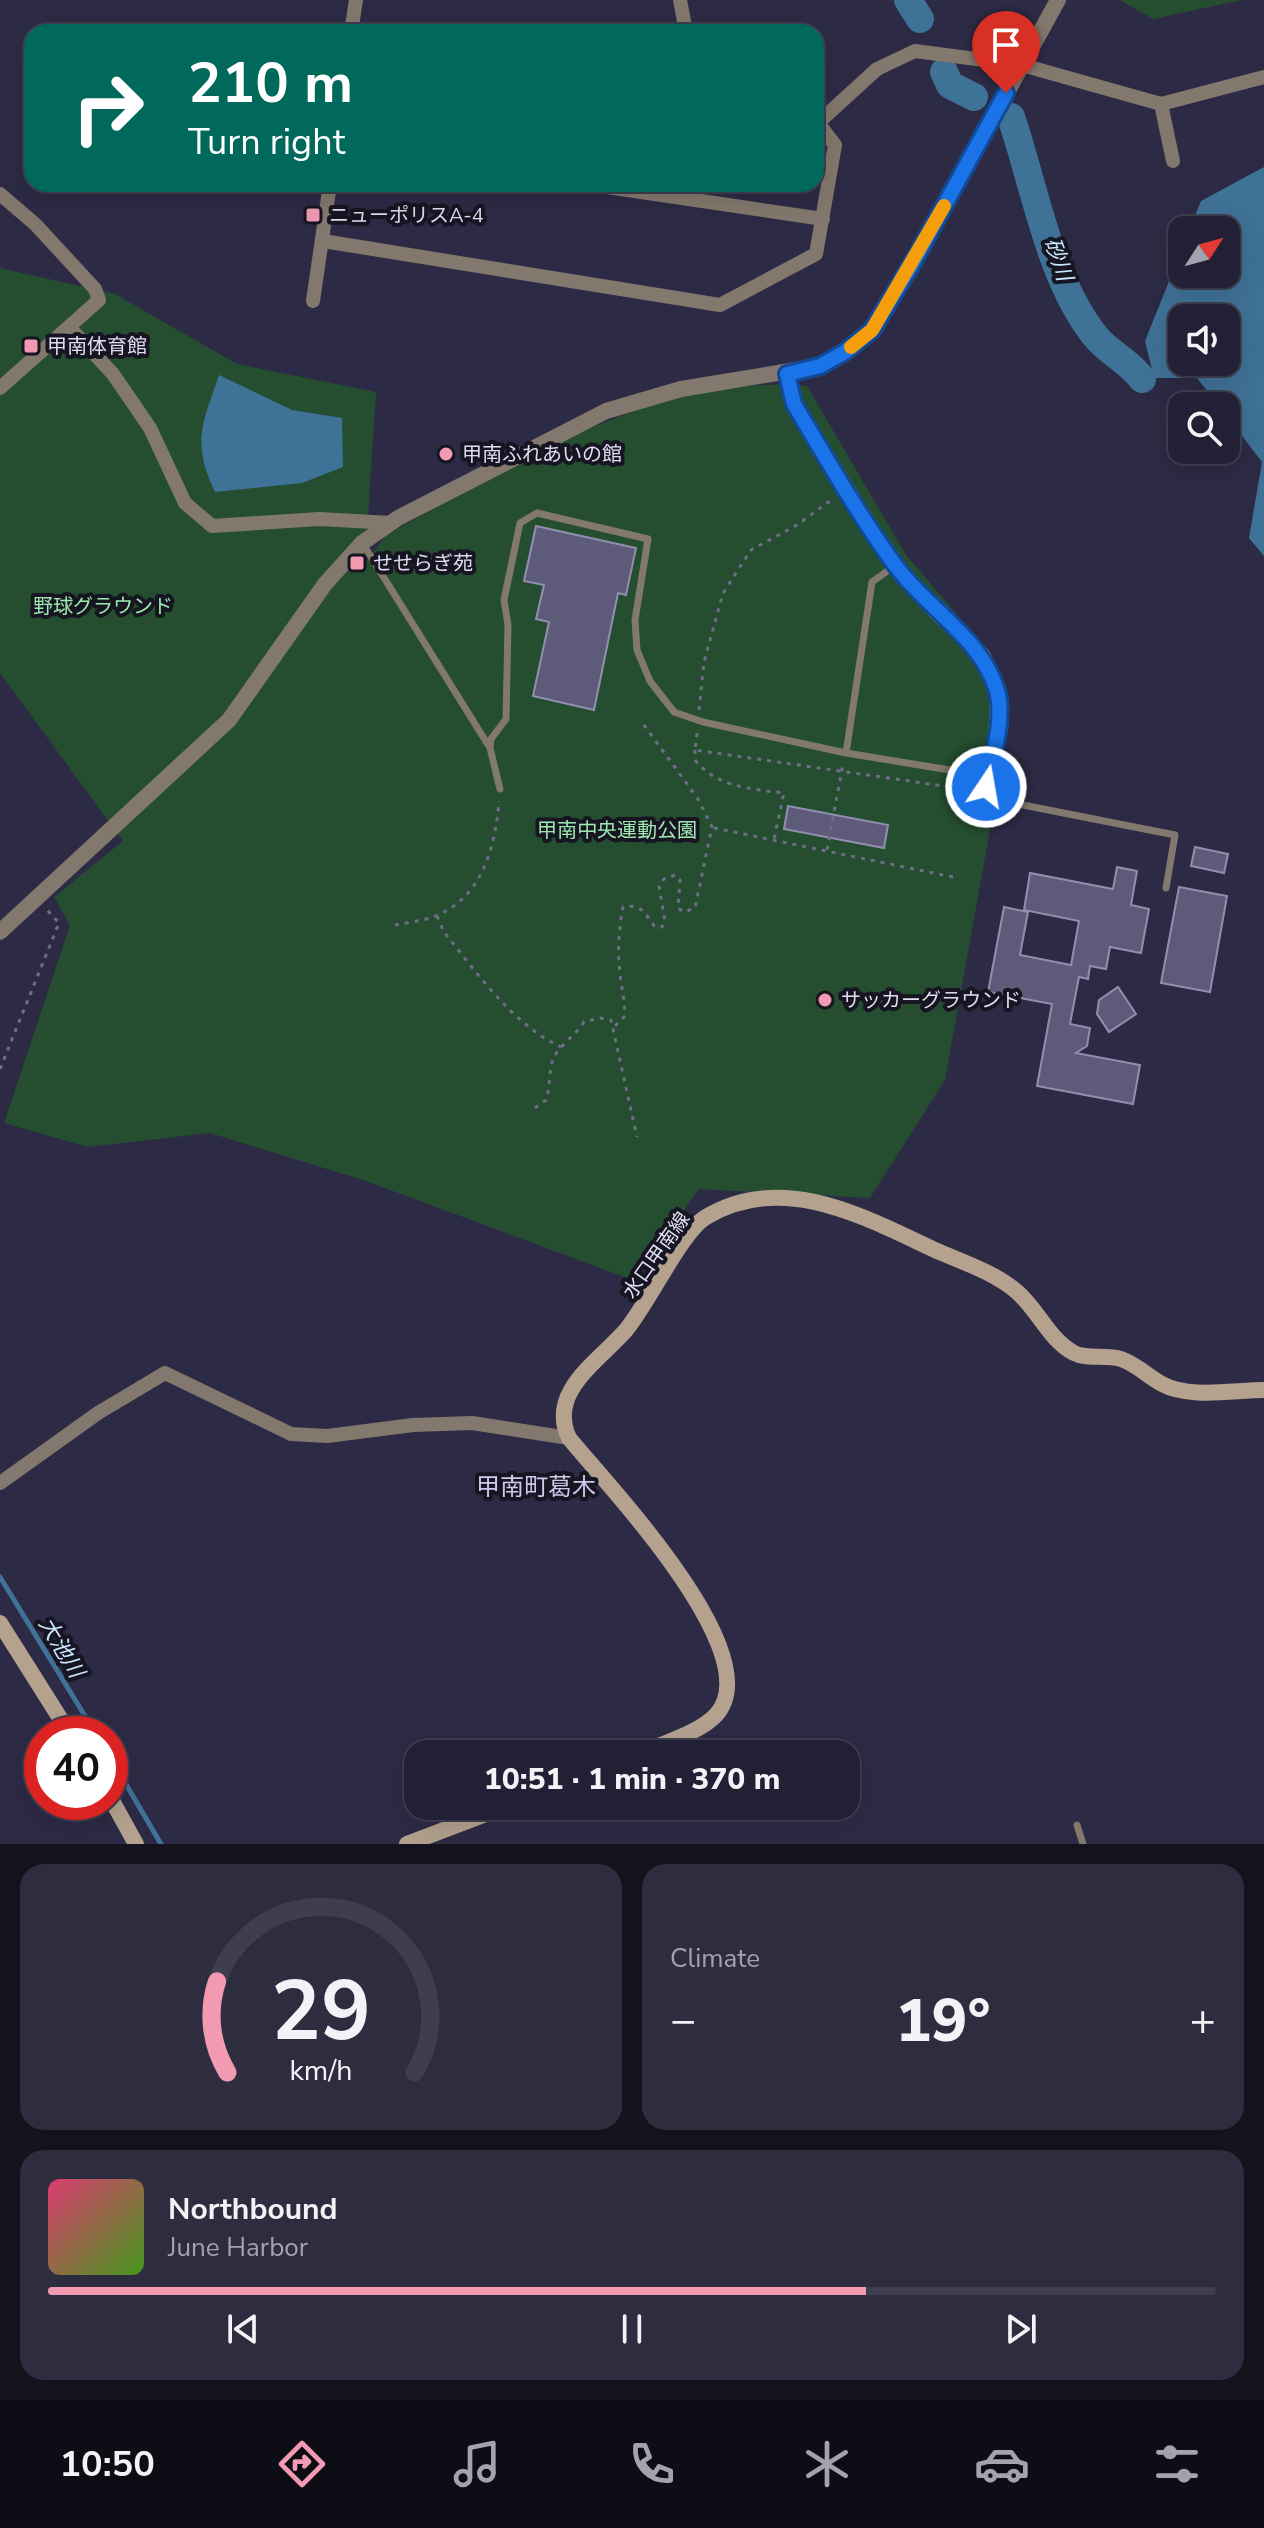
<!DOCTYPE html>
<meta charset="utf-8">
<style>
:root{--surface:#222034;--page:#2e2d40;--text:#f1f3f6;--muted:#a2a3ac;--line:#3f3e4f;--accent:#f19ab2}
body{margin:0;font-family:"Nunito Sans","Noto Sans JP",sans-serif;background:var(--page);color:var(--text);height:100vh;display:flex;flex-direction:column;font-size:30px;white-space:nowrap}
*{box-sizing:border-box;margin:0}
p{font-size:26px;color:var(--muted)}
.icon{flex:none;width:44px;height:44px;fill:none;stroke:currentColor;stroke-width:2;stroke-linecap:round;stroke-linejoin:round}
.map{position:relative;height:1844px;overflow:hidden}
.side{display:flex;flex-direction:column;gap:20px;padding:20px;background:#13121d;flex:1}
.side>*{flex:none}
.guide{position:absolute;left:24px;top:24px;width:800px;height:168px;border-radius:24px;box-shadow:0 8px 32px #0002,0 0 0 2px var(--line);background:#00695c;color:#fff;overflow:hidden}
.needle{width:52px;rotate:54deg}
.buttons{position:absolute;left:1168px;top:216px;display:grid;gap:16px}
.buttons a{display:grid;place-items:center;width:72px;height:72px;border-radius:16px;background:var(--surface);box-shadow:0 8px 32px #0002,0 0 0 2px var(--line);font-size:40px}
.speed{position:absolute;left:24px;top:1716px;display:flex;gap:16px;font-size:40px;font-weight:700;text-align:center}
.speed>*{display:grid;place-content:center;width:104px;height:104px;border-radius:50%;background:var(--surface);box-shadow:0 8px 32px #0002,0 0 0 2px var(--line);line-height:1}
.speed .limit{border:12px solid #d22;background:#fff;color:#111}
.pin{position:absolute;display:grid;place-items:center;width:68px;height:68px;color:#fff;margin:-82px -34px;border-radius:50% 50% 50% 0;rotate:-45deg;box-shadow:0 0 8px #0007}
.pin .icon{rotate:45deg}
.me{position:absolute;width:88px;margin:-44px;rotate:12deg;stroke-linejoin:round;filter:drop-shadow(0 0 6px #0008)}
.turn{display:flex;align-items:center;gap:28px;height:168px;padding:0 32px;font-size:36px}
.turn .icon{width:104px;height:104px;stroke-width:2.5}
.turn b{display:block;font-size:56px;line-height:68px}
.big{font-size:60px;font-weight:800;line-height:1.1}
.side .tile{flex:1;display:flex;flex-direction:column;justify-content:center;gap:12px;min-width:0;padding:0 28px;border-radius:24px;background:var(--page)}
.side .dial{align-items:center;gap:0}
.dial svg{height:208px;overflow:visible;fill:none;stroke:var(--line);stroke-width:7;stroke-linecap:round;text-anchor:middle}
.dial text{fill:var(--text);stroke:none}
.song{display:flex;align-items:center;gap:24px}
.cover{width:96px;height:96px;border-radius:12px;background:linear-gradient(135deg,hsl(340 70% 55%),hsl(100 70% 35%))}
.played{height:8px;border-radius:4px;background:linear-gradient(90deg,var(--accent) 70%,var(--line) 70%)}
.keys{display:flex;justify-content:space-around;direction:ltr}
.heat{display:flex;justify-content:space-between;align-items:center;font-size:44px;direction:ltr}
.side .tiles{flex:1;display:grid;gap:20px;grid-template-columns:1fr 1fr}
.tile:last-child{grid-column:span 2}
.trip{position:absolute;left:404px;top:1740px;width:456px;height:80px;border-radius:24px;background:var(--surface);box-shadow:0 8px 32px #0002,0 0 0 2px var(--line);font-weight:800;line-height:80px;text-align:center}
.menu{display:flex;height:128px;justify-content:space-around;align-items:center;background:#0e0d15;color:var(--muted)}
.menu .icon{width:56px;height:56px}
.menu .active{color:var(--accent)}
.menu b{font-size:36px;color:var(--text)}
.map>svg:first-child{display:block}
.green{fill:#254e30}
.water{fill:#3f7297;fill-rule:evenodd}
.lines{fill:none;stroke-linecap:round;stroke-linejoin:round}
.stream{stroke:#3f7297;stroke-width:5}
.river{stroke:#3f7297;stroke-width:28}
.building{fill:#5e5b7a;stroke:#918eaf;stroke-width:2}
.path{stroke:#6f6d85;stroke-width:3;stroke-dasharray:4 6;stroke-linecap:butt}
.service{stroke:#83786d;stroke-width:7}
.minor{stroke:#83786d;stroke-width:14}
.tertiary{stroke:#83786d;stroke-width:16}
.secondary{stroke:#b4a28f;stroke-width:16}
.route-casing{stroke:#114b97;stroke-width:20}
.route{stroke:#1a73e8;stroke-width:14}
.slow{stroke:#f59e0b;stroke-width:14}
.poi-dot{fill:#f19ab2;stroke:#161521;stroke-width:3}
.labels{text-anchor:middle;stroke-width:8;stroke-linejoin:round;paint-order:stroke}
.poi-label{font-size:20px;fill:#dfdef0;stroke:#161521;text-anchor:start}
.park-label{font-size:20px;fill:#9ce8ae;stroke:#161521}
.street-label{font-size:20px;fill:#dfdef0;stroke:#161521}
.water-label{font-size:22px;font-style:italic;fill:#cae7fe;stroke:#161521}
.quarter-label{font-size:24px;fill:#ccc9ed;stroke:#161521}
</style>
<div class="map">
<svg width="1264" height="1844" viewBox="0 0 1264 1844">
<rect width="100%" height="100%" fill="#2d2a45"/>
<path class="green" d="M1120,0H1242L1153,19Z
M0,268L115,294L237,364L376,392L365,564L386,535C515,465 654,373 807,386L906,555L979,640L1003,689L991,824L945,1080L870,1198L699,1189L632,1280L366,1181L210,1133L88,1147L4,1123L70,925L54,897L123,841L0,673Z"/>
<path class="water" d="M1264,167V556L1249,538L1262,462L1226,415V406H1219L1197,378H1154L1145,341L1182,249V274H1226V230H1189L1201,201ZM1182,318H1226V362H1182Z
M219,375L292,410L342,418L343,467L302,483L215,492C191,442 203,423 219,375Z"/>
<g class="lines">
<path class="stream" d="M0,1577L96,1734
M110,1757L161,1844"/>
<path class="river" d="M908,0L920,19
M944,72L950,85L974,97
M1011,117C1035,187 1049,279 1096,337C1109,353 1130,362 1142,379"/>
</g>
<path class="building" d="M536,526L636,548L626,595L618,593L594,710L533,696L549,622L536,619L544,585L524,581Z
M788,806L888,825L884,848L784,829Z
M1195,847L1228,854L1224,873L1191,866Z
M1117,867L1137,871L1131,905L1149,909L1141,953L1110,947L1106,969L1090,966L1088,979L1079,977L1070,1024L1090,1028L1087,1046L1076,1053L1140,1065L1133,1104L1037,1086L1052,1004L988,992L1004,907L1028,912L1020,955L1071,965L1079,921L1024,910L1030,873L1113,889Z
M1179,887L1227,896L1210,992L1161,983Z
M1118,987L1136,1014L1109,1032L1097,1014L1099,1000Z"/>
<g class="lines">
<path class="path" d="M699,710L704,662L723,593L751,550L797,525L834,498
M697,733L695,750L971,790
M695,750V760C716,787 751,789 784,793L774,839
M714,828L953,877
M827,850L843,764
M437,916L444,932C477,973 513,1025 561,1047
M395,925C409,922 425,921 438,915C483,895 495,847 499,801
M615,1026L624,1017C626,1001 621,989 620,972C617,950 619,929 623,907C642,903 645,914 655,927H662L665,921L659,886L664,879L675,875L680,880L678,908L684,912L695,908L712,827L698,799L641,721
M0,1069L59,923L47,910
M535,1108L546,1100C550,1088 549,1074 552,1062C556,1048 576,1035 584,1022L600,1018L611,1020L637,1137"/>
<path class="service" d="M363,544L490,748L500,789
M490,748L491,739L506,719L508,625L504,600L520,523L537,513L648,539L635,620L637,650L650,681L674,712L703,722L846,753L956,771
M846,753L872,582L893,567
M986,787L998,800L1175,835L1166,888
M1077,1825L1083,1844"/>
<path class="minor" d="M680,0L686,32
M351,32L356,0
M1161,104L1173,161
M820,121L877,69L915,51L1022,65L1161,104L1264,77
M587,184L823,219
M0,194L35,224L95,289L99,300L0,388
M323,241L720,305L816,254L835,145L816,120
M313,301L330,184
M69,327L113,374L150,428L185,503L212,526L319,519L391,523
M0,1483L98,1413L165,1373L291,1434L327,1436L413,1425L472,1423L569,1438"/>
<path class="tertiary" d="M787,374L794,404L895,566L935,611L983,656L998,693L996,742L986,787
M0,932L229,720L325,584L362,543L398,518L606,411L681,389L820,366L845,352L872,330L915,259L1058,0"/>
<path class="secondary" d="M0,1623L70,1734
M640,1754C662,1743 698,1734 716,1715C771,1655 607,1485 569,1438C547,1392 599,1361 626,1330C648,1304 682,1231 706,1217C783,1171 864,1217 935,1250C962,1262 994,1272 1016,1291C1038,1309 1048,1339 1074,1353C1087,1360 1106,1354 1121,1359C1138,1365 1147,1376 1162,1384C1189,1399 1234,1390 1264,1390
M110,1797L136,1844
M407,1844L507,1806"/>
</g>
<g class="lines">
<g class="route-casing">
<path id="route" d="M986,787C992,759 1005,719 997,691C982,638 926,608 895,565C858,514 826,458 794,404L787,374L820,366L845,352L872,330L915,259L1006,93"/>
</g>
<use href="#route" class="route"/>
<path class="slow" d="M851,347L872,330L944,206"/>
</g>
<g class="poi-dot">
<rect x="305" y="207" width="16" height="16" rx="4"/>
<rect x="23" y="338" width="16" height="16" rx="4"/>
<circle cx="446" cy="454" r="8"/>
<rect x="349" y="555" width="16" height="16" rx="4"/>
<circle cx="825" cy="1000" r="8"/>
</g>
<g class="labels">
<g class="poi-label">
<text x="329" y="222">ニューポリスA-4</text>
<text x="47" y="353">甲南体育館</text>
<text x="462" y="461">甲南ふれあいの館</text>
<text x="373" y="570">せせらぎ苑</text>
<text x="841" y="1007">サッカーグラウンド</text>
</g>
<g class="park-label">
<text x="103" y="613">野球グラウンド</text>
<text x="617" y="837">甲南中央運動公園</text>
</g>
<g class="street-label">
<text transform="translate(656 1255) rotate(-55)" y="7">水口甲南線</text>
</g>
<g class="water-label">
<text transform="translate(1059 259) rotate(71)" y="8">砂川</text>
<text transform="translate(62 1647) rotate(59)" y="8">大池川</text>
</g>
<g class="quarter-label">
<text x="536" y="1495">甲南町葛木</text>
</g>
</g>
</svg>
<div class="buttons">
<a><svg class="needle" viewBox="-14 -14 28 28"><path d="M0-13l5 13h-10z" fill="#e53935"/><path d="M0 13l5-13h-10z" fill="#a2a3ac"/></svg></a>
<a><svg class="icon" aria-label="sound" viewBox="0 0 24 24"><path d="M4 9h4l5-4v14l-5-4H4zM17 9q2 3 0 6"/></svg></a>
<a><svg class="icon" aria-label="search" viewBox="0 0 24 24"><circle cx="10" cy="10" r="6"/><path d="M15 15l6 6"/></svg></a>
</div>
<div class="speed"><div class="limit">40</div></div>
<div class="pin" style="left:1006px;top:93px;background:#d93025"><svg class="icon" aria-label="arrive" viewBox="0 0 24 24"><path d="M6 21V4h12l-3 4 3 4H6"/></svg></div>
<svg class="me" style="left:986px;top:787px" viewBox="-20 -20 40 40"><circle r="17" fill="#1a73e8" stroke="#fff" stroke-width="3"/><path d="M0-11L8 9 0 5-8 9z" fill="#fff"/></svg>
<div class="trip">10:51 · 1 min · 370 m</div>
<div class="guide">
<div class="turn"><svg class="icon" aria-label="right" viewBox="0 0 24 24"><path d="M7 20v-9h11M14 6l5 5-5 5"/></svg><div><b>210 m</b>Turn right</div></div>
</div>
</div>
<section class="side">
<div class="tiles">
<div class="tile dial"><svg viewBox="0 0 100 80">
<path d="M14 69A42 42 0 1 1 86 69"/>
<path d="M14 69A42 42 0 0 1 10 34" stroke="#f19ab2"/>
<text x="50" y="56" font-size="32" font-weight="700">29</text>
<text x="50" y="72" font-size="11">km/h</text>
</svg></div>
<div class="tile"><p>Climate</p>
<div class="heat"><a>−</a><b class="big">19°</b><a>+</a></div>
</div>
<div class="tile">
<div class="song"><i class="cover"></i><div><b>Northbound</b><p>June Harbor</p></div></div>
<div class="played"></div>
<div class="keys"><svg class="icon" aria-label="previous" viewBox="0 0 24 24"><path d="M18 5L8 12l10 7zM5 5v14"/></svg><svg class="icon" aria-label="pause" viewBox="0 0 24 24"><path d="M8 5v14M16 5v14"/></svg><svg class="icon" aria-label="next" viewBox="0 0 24 24"><path d="M6 5l10 7-10 7zM19 5v14"/></svg></div>
</div>
</div>
</section>
<nav class="menu">
<b>10:50</b>
<svg class="icon active" aria-label="directions" viewBox="0 0 24 24"><path d="M12 3l9 9-9 9-9-9zM9 14v-3h6M13 9l2 2-2 2"/></svg>
<svg class="icon" aria-label="music" viewBox="0 0 24 24"><path d="M9 18V5l10-2v13"/><circle cx="6" cy="18" r="3"/><circle cx="16" cy="16" r="3"/></svg>
<svg class="icon" aria-label="phone" viewBox="0 0 24 24"><path d="M5 4h4l2 5-3 2q2 4 5 5l2-3 5 2v4C11 20 4 13 5 4z"/></svg>
<svg class="icon" aria-label="climate" viewBox="0 0 24 24"><path d="M12 3v18M4 7l16 10M4 17L20 7"/></svg>
<svg class="icon" aria-label="car" viewBox="0 0 24 24"><path d="M5 17H2v-5l4-1 3-4h7l3 4 3 1v5h-3M9 17h6M6 11h13"/><circle cx="7" cy="17" r="2"/><circle cx="17" cy="17" r="2"/></svg>
<svg class="icon" aria-label="filters" viewBox="0 0 24 24"><path d="M4 7h16M4 17h16"/><circle cx="9" cy="7" r="2"/><circle cx="15" cy="17" r="2"/></svg>
</nav>
